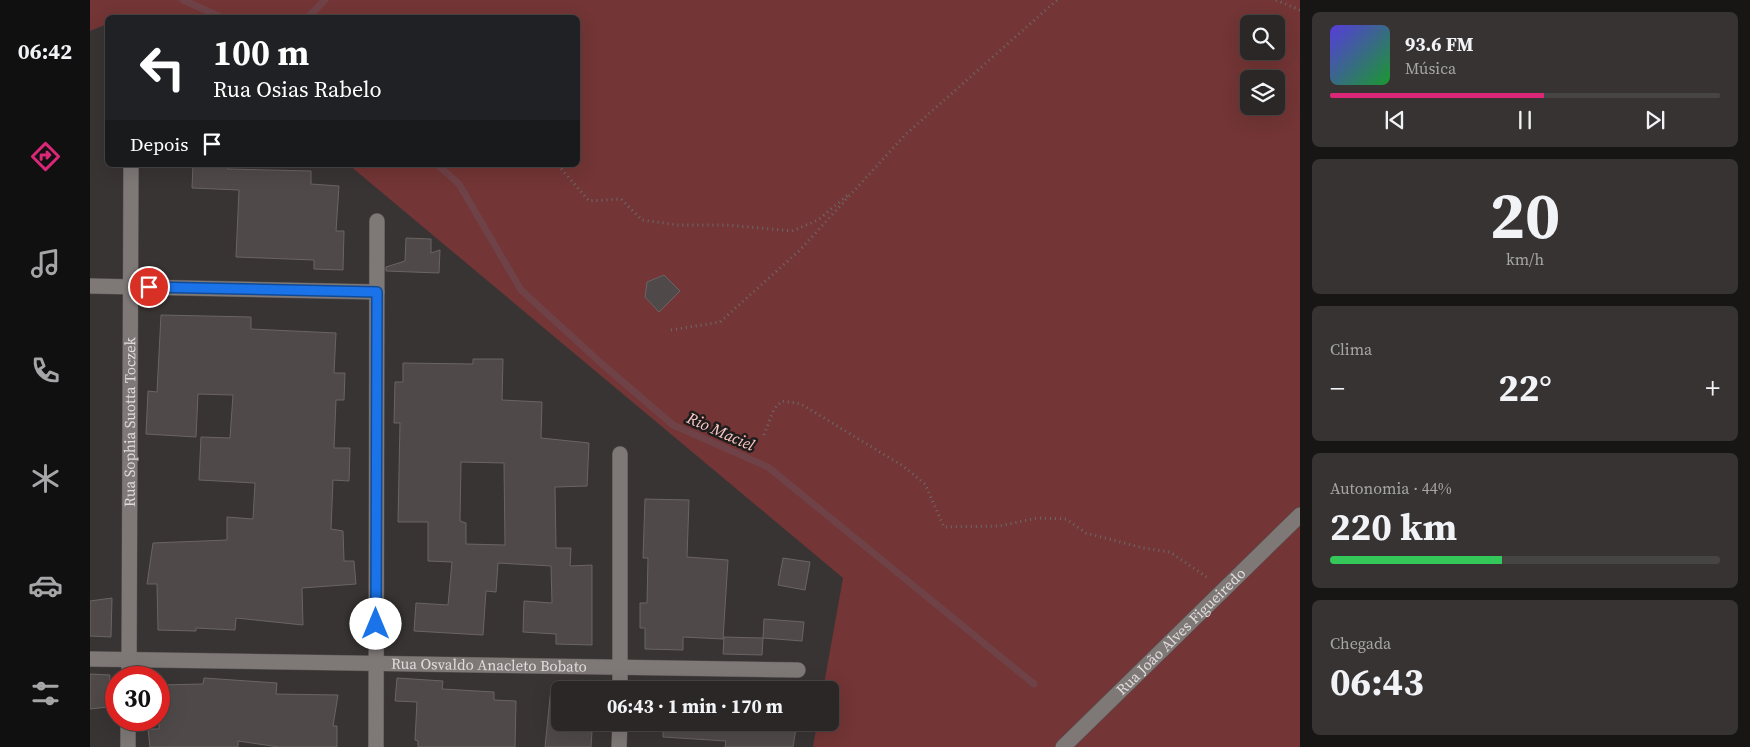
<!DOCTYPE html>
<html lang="pt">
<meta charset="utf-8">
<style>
:root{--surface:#2b2727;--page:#373333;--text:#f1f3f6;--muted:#a6a5a7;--line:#474444;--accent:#db2777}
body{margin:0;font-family:"Source Serif 4",serif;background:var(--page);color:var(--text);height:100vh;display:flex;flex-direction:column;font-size:19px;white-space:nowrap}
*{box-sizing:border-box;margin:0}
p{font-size:16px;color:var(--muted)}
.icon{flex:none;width:28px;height:28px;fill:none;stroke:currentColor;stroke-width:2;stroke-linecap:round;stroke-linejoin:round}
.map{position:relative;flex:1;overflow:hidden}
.sheet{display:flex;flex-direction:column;gap:12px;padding:12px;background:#181515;width:450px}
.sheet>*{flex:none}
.banner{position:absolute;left:15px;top:15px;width:475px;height:152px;border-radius:8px;box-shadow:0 5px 20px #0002,0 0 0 1px var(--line);background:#202124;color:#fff;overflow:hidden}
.tools{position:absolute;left:1150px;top:15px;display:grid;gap:10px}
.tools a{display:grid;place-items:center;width:45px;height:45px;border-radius:8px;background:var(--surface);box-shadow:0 5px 20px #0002,0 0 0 1px var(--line);font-size:25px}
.speed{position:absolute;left:15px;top:666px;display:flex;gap:10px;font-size:25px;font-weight:700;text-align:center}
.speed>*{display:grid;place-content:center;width:65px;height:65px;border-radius:50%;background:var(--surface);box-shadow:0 5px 20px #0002,0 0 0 1px var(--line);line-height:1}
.speed .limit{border:8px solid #d22;background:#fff;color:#111}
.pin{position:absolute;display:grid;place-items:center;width:42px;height:42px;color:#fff;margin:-21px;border:2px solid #fff;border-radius:50%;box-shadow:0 1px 5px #0007}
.me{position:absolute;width:55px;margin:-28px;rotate:0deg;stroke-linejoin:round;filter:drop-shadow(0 0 4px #0008)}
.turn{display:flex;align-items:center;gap:18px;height:105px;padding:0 25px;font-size:22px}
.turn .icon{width:65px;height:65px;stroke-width:2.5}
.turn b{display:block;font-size:35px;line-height:42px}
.then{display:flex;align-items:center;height:48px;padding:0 25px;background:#0003;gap:10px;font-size:19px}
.big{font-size:38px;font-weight:700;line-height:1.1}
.sheet .widget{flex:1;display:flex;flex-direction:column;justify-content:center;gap:8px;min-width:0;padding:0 18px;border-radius:8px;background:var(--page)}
.sheet .dial{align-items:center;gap:0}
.dial b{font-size:65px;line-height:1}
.song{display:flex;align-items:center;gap:15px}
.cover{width:60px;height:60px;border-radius:8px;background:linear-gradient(135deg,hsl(250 70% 55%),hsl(130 70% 35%))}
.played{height:5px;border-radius:2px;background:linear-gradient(90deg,var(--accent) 55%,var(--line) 55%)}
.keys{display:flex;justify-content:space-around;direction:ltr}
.heat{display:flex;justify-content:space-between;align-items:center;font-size:28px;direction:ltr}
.charge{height:8px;border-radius:4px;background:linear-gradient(90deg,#34c759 44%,var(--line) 0)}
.trip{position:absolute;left:461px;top:681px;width:288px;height:50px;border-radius:8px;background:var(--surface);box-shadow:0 5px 20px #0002,0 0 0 1px var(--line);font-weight:700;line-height:50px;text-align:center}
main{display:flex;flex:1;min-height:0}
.menu{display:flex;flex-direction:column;width:90px;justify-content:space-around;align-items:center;background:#111010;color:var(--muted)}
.menu .icon{width:35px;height:35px}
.menu .active{color:var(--accent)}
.menu b{font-size:22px;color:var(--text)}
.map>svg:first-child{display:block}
.green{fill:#733535;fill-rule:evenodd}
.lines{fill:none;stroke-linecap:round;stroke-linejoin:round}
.stream{stroke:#6f4247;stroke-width:7}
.building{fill:#4f4a49;stroke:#6a6464;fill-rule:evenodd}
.minor-casing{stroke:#565251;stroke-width:16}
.path{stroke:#6e6969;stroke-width:3;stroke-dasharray:1 4;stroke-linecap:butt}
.minor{stroke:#7e7877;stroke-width:15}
.route-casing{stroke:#114b97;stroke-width:12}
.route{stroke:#1a73e8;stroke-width:9}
.labels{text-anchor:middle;stroke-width:5;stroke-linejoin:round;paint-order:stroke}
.street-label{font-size:15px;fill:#e0dcdc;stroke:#1f1c1c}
.water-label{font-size:16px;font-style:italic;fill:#fecbc8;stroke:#1f1c1c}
</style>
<main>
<nav class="menu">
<b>06:42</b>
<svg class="icon active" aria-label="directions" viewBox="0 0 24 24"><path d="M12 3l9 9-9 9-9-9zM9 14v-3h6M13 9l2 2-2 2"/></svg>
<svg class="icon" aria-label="music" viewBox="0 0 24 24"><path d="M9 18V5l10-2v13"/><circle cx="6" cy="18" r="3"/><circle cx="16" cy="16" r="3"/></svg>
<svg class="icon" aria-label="phone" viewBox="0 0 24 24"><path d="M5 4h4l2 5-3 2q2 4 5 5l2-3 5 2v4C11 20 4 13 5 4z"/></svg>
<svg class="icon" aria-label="climate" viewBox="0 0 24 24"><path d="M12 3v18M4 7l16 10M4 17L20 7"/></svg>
<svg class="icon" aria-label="car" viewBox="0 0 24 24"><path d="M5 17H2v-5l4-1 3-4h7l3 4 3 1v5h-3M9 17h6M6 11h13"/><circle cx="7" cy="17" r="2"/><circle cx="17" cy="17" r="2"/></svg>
<svg class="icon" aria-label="filters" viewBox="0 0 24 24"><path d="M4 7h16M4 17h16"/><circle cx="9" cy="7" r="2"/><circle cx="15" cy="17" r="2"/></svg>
</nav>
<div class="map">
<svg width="1210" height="747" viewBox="0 0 1210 747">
<rect width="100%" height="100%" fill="#393434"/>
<path class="green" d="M0,0H1210V747H723L727,723L740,722V690H733L753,578L259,165H488V18H18L17,24L0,31ZM1159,24H1186V51H1159ZM1159,79H1186V106H1159Z"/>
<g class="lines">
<path class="stream" d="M93,0L133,18
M217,18L235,0
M348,165L369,184L431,290L512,364L583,425L678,467L944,684"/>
</g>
<path class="building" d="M103,165H138V169L221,171V184L249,186L246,231H254L253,270L224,269V260L146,257L149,190L102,188Z
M316,238L341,239V253L350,250L349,273L296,271V267L315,261Z
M574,275L590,291L569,312L555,297L557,282Z
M71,315L161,317V329L246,333L244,373H255L254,400H246L244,448H260L259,481L243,480L241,529L253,531L254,561H264L266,584L212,588L213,625L146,618L145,630L106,628V631L68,630L67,584H57L63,543L137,540V517L163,519L165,483L109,480L111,437L140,438L143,395L108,394L106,437L56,434L58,391L67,392Z
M383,359H413L412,400L452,402L451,438L499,443L497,486L465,487L466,548H481L480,566L502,565V645L466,644V634L433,632L434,601L462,603L461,566L408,563L406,592L396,591L393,635L324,631L326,603L358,605L362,562L338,561V522H308L310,423H304L305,382H313V363L383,364ZM371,462L414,463L415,545L376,544V523L370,521Z
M555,499L599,500L597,557L638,560L633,639L593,637V650L555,649V628H550V603H557L558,558H553Z
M693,558L720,562L715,590L688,585Z
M22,598L21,637L0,636V601Z
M674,619L714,622L712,641L673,638Z
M634,637L673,638L672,655L633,654Z
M0,674L20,675L18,707L0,709Z
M114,678L187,683L186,694L248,695L243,726H247V747H189L148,741V747H60L58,729H69V685L113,684Z
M307,678L353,681L352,689L404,692V700L426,701L425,747H328V741L325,740L327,702L305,701Z
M461,688L480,690H470V722H506L505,731H502L501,747H455Z
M573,722H707L703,747H635L636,741L573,737Z"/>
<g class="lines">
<g class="minor-casing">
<g id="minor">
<path d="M0,286L287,292"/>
<path id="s1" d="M0,659L708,670"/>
<path id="s2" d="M39,678L41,165"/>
<path d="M530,690V454"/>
<path d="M38,747V720"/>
<path d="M286,747L287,221"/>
<path d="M529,747L530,722"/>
<path id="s3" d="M973,747L1210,515"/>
</g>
</g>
<path class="path" d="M1186,0L1210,10
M468,165L499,201L531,199L552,220L588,225H637L702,231L728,220L759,194
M581,330L630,322L710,250L815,135L967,0
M674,435L684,409L692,401L711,404L813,466L835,484L854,527L910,526L947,518L976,519L996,533L1053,548L1080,552L1118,578"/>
<use href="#minor" class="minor"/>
</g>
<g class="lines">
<g class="route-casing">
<path id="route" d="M59,287L287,292L286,624"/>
</g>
<use href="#route" class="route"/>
</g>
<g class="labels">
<g class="street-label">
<text dy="5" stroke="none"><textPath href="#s2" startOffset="256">Rua Sophia Suotta Toczek</textPath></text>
<text dy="5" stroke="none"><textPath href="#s3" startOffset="165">Rua João Alves Figueiredo</textPath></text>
<text dy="5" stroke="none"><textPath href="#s1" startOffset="399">Rua Osvaldo Anacleto Bobato</textPath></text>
</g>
<g class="water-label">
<text transform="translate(631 431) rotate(24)" y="6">Rio Maciel</text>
</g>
</g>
</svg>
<div class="tools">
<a><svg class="icon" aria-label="search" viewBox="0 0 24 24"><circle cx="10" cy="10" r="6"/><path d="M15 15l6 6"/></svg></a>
<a><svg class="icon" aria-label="layers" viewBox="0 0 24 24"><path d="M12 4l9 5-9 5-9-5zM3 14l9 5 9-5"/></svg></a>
</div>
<div class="speed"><div class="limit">30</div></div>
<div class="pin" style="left:59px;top:287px;background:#d93025"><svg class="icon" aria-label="arrive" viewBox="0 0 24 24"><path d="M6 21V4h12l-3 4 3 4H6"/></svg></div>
<svg class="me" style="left:286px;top:624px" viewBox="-20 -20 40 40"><circle r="19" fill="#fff"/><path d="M0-13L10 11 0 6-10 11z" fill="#1a73e8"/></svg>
<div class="trip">06:43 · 1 min · 170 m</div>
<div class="banner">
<div class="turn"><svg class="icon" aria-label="left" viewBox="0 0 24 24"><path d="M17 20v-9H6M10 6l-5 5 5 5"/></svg><div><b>100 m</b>Rua Osias Rabelo</div></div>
<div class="then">Depois<svg class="icon" aria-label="arrive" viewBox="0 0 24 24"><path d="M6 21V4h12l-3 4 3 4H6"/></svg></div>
</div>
</div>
<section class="sheet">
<div class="widget">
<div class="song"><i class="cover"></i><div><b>93.6 FM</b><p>Música</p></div></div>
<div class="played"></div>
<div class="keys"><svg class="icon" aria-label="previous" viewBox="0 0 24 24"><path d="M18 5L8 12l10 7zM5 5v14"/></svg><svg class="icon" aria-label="pause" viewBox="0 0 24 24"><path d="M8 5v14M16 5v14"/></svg><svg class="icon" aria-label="next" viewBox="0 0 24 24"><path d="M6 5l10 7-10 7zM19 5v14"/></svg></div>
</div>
<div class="widget dial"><b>20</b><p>km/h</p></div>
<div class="widget"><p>Clima</p>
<div class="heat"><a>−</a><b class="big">22°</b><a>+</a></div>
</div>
<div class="widget"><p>Autonomia · 44%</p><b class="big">220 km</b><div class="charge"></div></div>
<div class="widget"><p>Chegada</p><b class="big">06:43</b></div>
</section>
</main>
